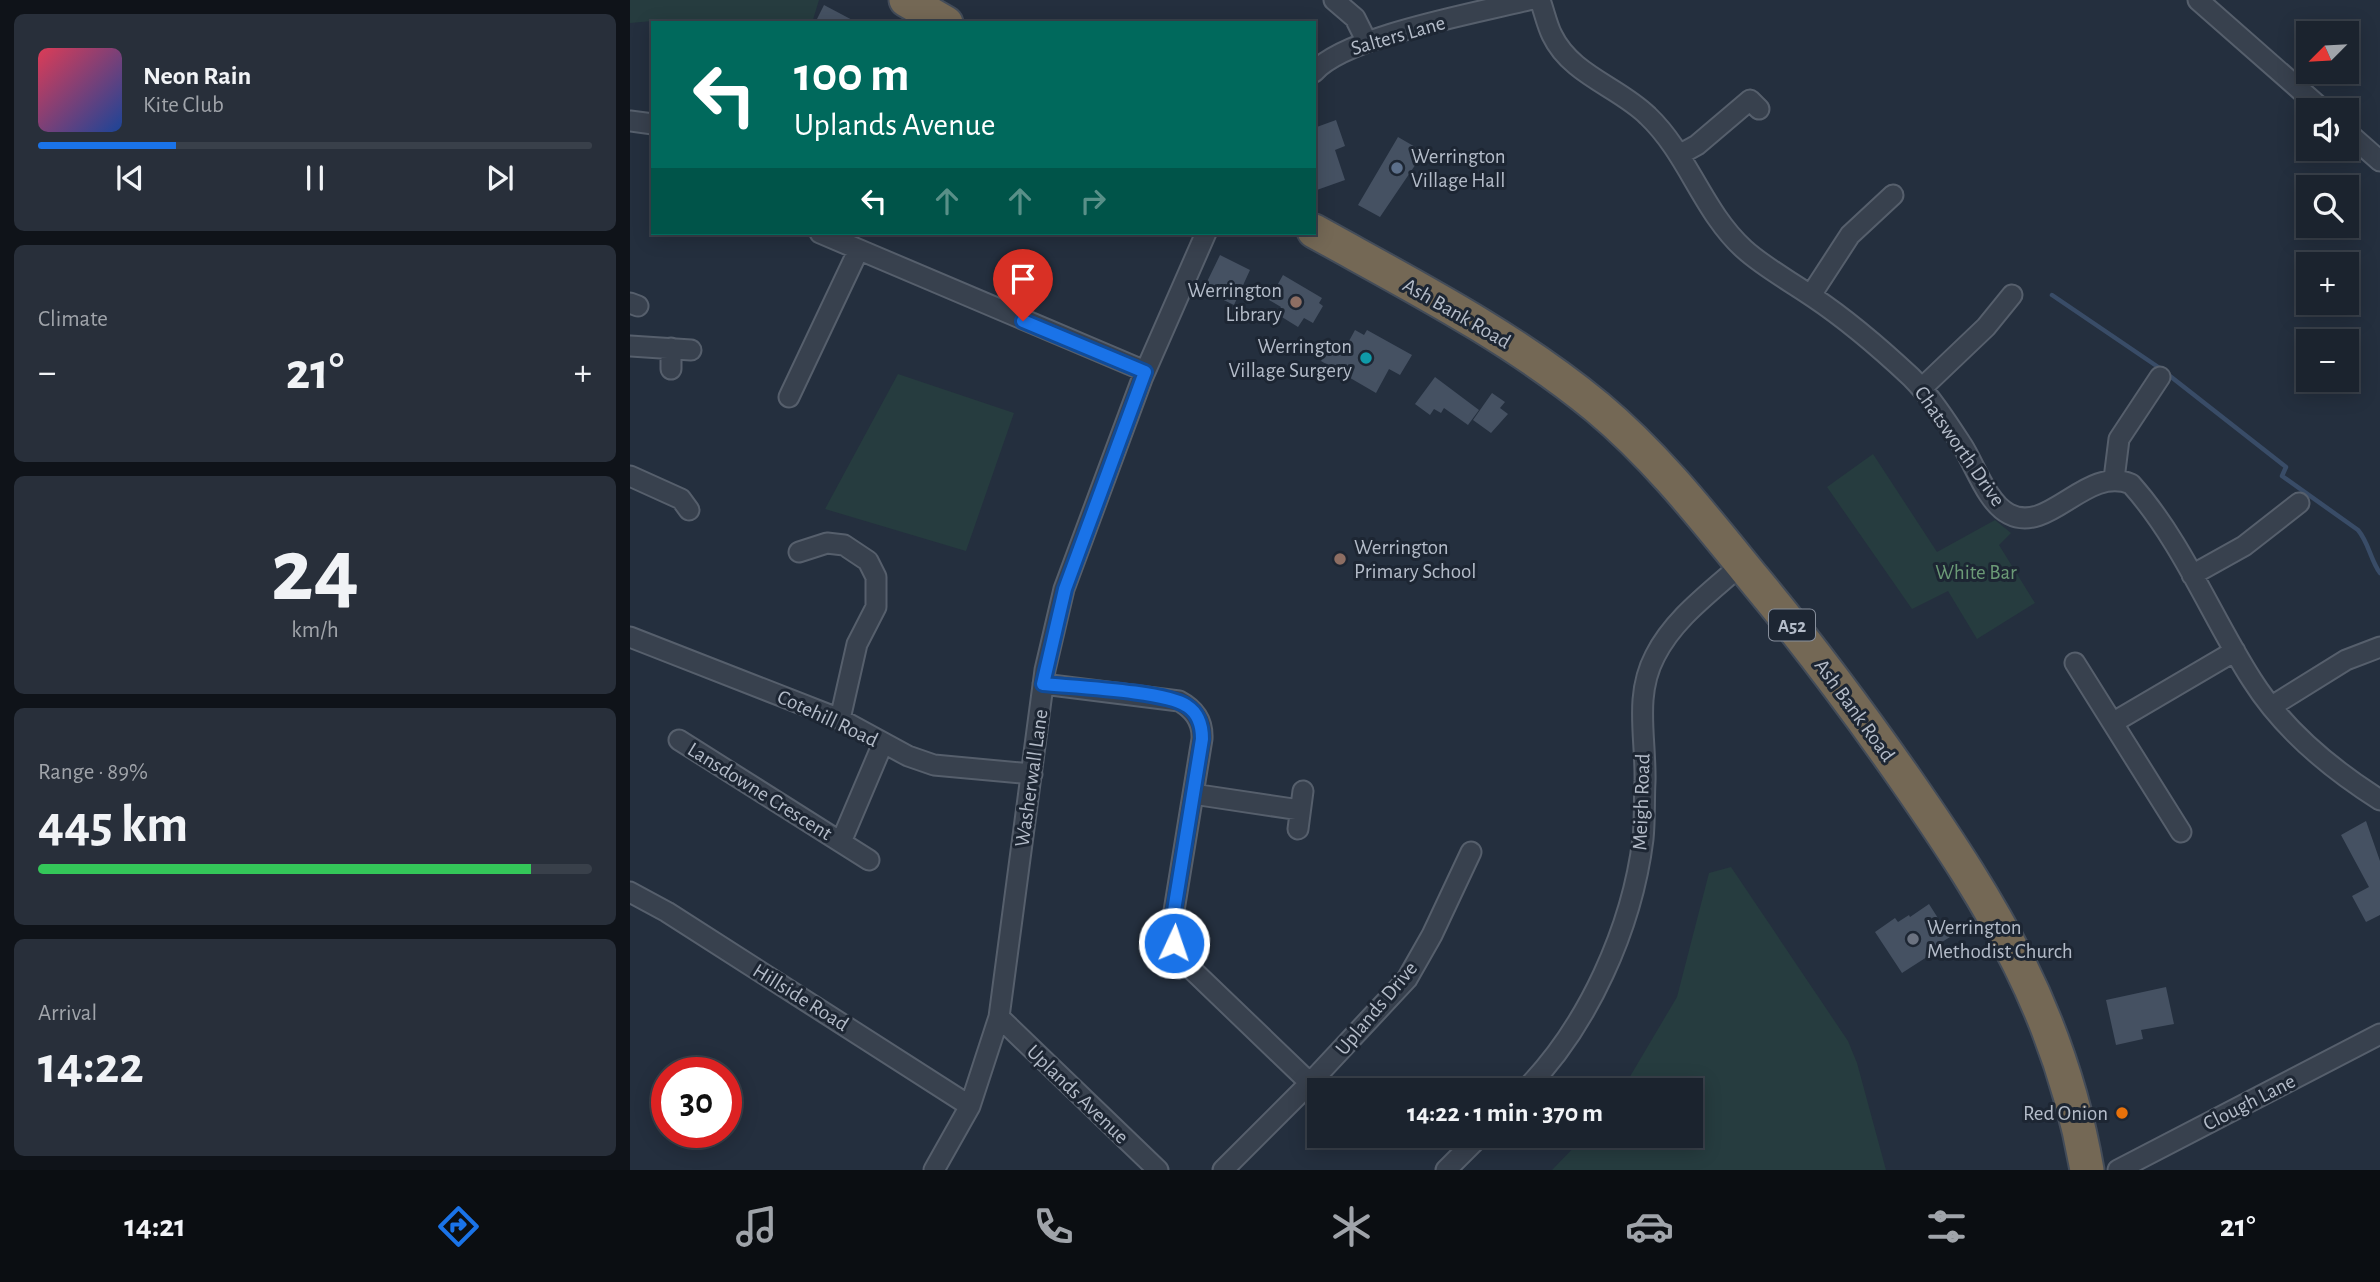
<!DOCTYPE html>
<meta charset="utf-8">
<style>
:root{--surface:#1b232e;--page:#282f3a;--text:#f1f3f6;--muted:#a0a4aa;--line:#39404a;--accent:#1a73e8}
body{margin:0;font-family:"Alegreya Sans",sans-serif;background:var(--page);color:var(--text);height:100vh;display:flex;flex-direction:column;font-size:26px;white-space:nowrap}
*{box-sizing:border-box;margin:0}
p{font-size:23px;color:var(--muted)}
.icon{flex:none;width:38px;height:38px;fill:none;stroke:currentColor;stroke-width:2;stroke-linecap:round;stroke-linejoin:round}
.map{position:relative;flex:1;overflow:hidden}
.side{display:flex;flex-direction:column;gap:14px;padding:14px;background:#0f1319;width:630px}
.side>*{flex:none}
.top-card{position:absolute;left:21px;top:21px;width:665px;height:214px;border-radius:0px;box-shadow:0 4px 18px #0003,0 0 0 2px var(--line);background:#00695c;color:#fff;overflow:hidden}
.needle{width:46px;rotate:246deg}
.buttons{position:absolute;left:1666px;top:21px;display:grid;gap:14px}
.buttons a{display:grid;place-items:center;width:63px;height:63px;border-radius:0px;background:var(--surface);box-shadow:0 4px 18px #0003,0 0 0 2px var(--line);font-size:35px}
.speed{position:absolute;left:21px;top:1057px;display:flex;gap:14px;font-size:35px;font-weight:700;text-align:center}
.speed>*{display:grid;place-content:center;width:91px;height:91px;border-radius:50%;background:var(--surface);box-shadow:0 4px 18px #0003,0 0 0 2px var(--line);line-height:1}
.speed .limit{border:10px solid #d22;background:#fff;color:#111}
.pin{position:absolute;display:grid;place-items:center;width:60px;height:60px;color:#fff;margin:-72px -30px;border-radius:50% 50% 50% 0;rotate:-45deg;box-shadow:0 0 7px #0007}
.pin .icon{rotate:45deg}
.me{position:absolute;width:77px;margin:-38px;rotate:3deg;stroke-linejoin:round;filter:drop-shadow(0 0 5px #0008)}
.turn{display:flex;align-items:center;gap:24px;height:147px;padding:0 28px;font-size:32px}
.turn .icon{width:91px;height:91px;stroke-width:2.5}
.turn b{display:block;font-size:49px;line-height:60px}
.lanes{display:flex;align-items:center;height:66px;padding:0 28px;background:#0003;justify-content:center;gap:35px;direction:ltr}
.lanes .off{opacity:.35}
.big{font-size:52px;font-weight:700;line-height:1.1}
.side .tile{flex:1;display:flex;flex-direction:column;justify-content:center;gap:10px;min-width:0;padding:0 24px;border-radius:10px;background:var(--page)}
.side .dial{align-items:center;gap:0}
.dial b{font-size:91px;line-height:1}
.song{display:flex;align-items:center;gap:21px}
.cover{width:84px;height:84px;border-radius:10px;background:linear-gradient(135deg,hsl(350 70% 55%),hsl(220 70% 35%))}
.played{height:7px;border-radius:4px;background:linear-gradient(90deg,var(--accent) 25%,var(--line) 25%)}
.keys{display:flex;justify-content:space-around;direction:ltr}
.heat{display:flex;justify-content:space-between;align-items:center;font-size:38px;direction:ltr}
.charge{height:10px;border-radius:5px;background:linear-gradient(90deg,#34c759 89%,var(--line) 0)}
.trip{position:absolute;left:677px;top:1078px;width:396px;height:70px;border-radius:0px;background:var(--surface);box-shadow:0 4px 18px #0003,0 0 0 2px var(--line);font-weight:700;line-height:70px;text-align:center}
.tabs{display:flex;height:112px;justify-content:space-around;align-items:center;background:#0b0e12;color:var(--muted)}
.tabs .icon{width:49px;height:49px}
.tabs .active{color:var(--accent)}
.tabs b{font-size:32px;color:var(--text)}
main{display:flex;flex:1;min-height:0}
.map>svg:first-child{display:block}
.green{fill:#263c3f}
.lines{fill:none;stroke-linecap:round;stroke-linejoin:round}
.stream{stroke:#394c67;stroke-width:4.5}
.building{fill:#455162}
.street-casing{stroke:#565f6c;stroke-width:23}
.highway-casing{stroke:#434c59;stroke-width:37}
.street{stroke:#38414e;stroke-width:19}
.highway{stroke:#746855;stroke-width:33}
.route-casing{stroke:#114b97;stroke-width:18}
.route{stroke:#1a73e8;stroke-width:12}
.service-dot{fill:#5c6f8a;stroke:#1d2633;stroke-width:2.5}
.education-dot{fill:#8d6e63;stroke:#1d2633;stroke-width:2.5}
.culture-dot{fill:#0f9aa8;stroke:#1d2633;stroke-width:2.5}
.worship-dot{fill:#6b7280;stroke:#1d2633;stroke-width:2.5}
.food-dot{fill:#e8710a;stroke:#1d2633;stroke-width:2.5}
.labels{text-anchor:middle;stroke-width:6;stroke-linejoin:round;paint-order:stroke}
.shield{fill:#1d2633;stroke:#878f9c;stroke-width:2}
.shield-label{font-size:19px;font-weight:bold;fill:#b4bcc9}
.street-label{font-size:21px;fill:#b4bcc9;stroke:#1d2633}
.poi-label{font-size:21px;fill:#b4bcc9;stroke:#1d2633;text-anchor:start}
.park-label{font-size:21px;fill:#6b9a76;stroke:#1d2633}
</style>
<main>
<section class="side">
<div class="tile">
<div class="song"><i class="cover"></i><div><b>Neon Rain</b><p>Kite Club</p></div></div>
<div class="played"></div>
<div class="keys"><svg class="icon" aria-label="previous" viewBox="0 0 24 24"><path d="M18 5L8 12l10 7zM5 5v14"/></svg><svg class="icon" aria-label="pause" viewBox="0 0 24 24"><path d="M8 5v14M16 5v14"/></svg><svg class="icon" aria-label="next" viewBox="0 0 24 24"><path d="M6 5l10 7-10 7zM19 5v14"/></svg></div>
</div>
<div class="tile"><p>Climate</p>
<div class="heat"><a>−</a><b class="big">21°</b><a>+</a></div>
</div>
<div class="tile dial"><b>24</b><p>km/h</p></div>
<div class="tile"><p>Range · 89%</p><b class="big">445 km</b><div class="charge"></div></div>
<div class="tile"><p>Arrival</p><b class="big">14:22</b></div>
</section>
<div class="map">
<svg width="1750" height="1170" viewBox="0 0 1750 1170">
<rect width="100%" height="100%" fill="#242f3e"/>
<path class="green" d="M0,0H189L182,23H47L46,19L0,23Z
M268,374L384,413L336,551L195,509Z
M1243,454L1307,552L1365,520L1381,533L1369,545L1405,603L1347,639L1318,591L1282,609L1197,487Z
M1101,867L1218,1041L1227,1063L1256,1170H922L955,1136H1060V1090H992L1047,997L1079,873Z"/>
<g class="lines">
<path class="stream" d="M1422,295L1531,369L1656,467L1652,476L1728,530C1739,543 1740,559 1750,573"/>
</g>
<path class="building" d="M194,5L228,23H185Z
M706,120L715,146L705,150L715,180L684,191V128Z
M768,137L794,152L750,217L728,205Z
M590,255L620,270L604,305L573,290Z
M653,275L692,298L689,303L693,306L683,323L674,318L668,327L647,314L651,307L639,300Z
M725,330L734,335L737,330L782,355L770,375L759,369L746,393L691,361L700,345L713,352Z
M805,377L849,410L838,425L814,408L811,413L804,409L800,415L785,404Z
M862,393L875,402L870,408L878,414L861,433L843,420Z
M1736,821L1750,861V915L1736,922L1722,896L1739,887L1711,835Z
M1299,904L1320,937L1312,942L1314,946L1272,973L1245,932L1265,918L1268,922L1279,915L1280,917Z
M1536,987L1544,1024L1511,1030L1513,1039L1486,1045L1476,1000Z"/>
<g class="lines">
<g class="street-casing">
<path id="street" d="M704,0L725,18L737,42
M910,0C914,11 917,25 922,35C941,75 989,87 1018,116C1058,154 1073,212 1114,249C1135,268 1160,281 1183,297C1219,321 1250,348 1281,377C1301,397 1317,422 1332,445C1345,465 1357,503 1379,514C1419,535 1456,465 1501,484C1552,541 1581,616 1622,680C1653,729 1701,769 1750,800
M1568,0L1693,110
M684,72C716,36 847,13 898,0
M0,121L23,124
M1717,132L1750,161
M1049,155L1067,145L1120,100L1129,109
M190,233L515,371
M1181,295L1220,235L1263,195
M0,303L8,306
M0,346L61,350
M41,348V369
M1292,388L1356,327L1382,295
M159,397L228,251
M0,476L51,499L59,510
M1484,479L1489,439L1530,377
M169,552L197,543L214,545L238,561L246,577V607L227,644L210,719
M1562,575L1614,546L1669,503
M0,637L210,719L278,756L304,765L402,774
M1445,663L1551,832
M413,684L549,701C564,709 573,721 572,739L542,923L544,943L553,961L680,1083L593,1170
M1642,706L1716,660L1750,647
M1484,722L1605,651
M49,740L239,860
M563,794L670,810
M668,829L673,791
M211,842L253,743
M0,892L37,912L340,1106
M369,1017L528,1170
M680,1083L777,979L802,935L841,852
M895,1090C958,1026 1002,928 1013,839C1015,820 1014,800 1015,781C1016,738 1004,696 1025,656C1044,618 1081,592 1112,564
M304,1170L340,1106L369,1017L415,670L434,589L512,379L576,233
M816,1170L850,1136
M1488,1170L1750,1034"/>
</g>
<g class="highway-casing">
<path id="highway" d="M276,0L316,23
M684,231C781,285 881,336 967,407C1027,457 1075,519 1124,579C1178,644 1228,711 1276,780C1364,907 1430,1014 1457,1170"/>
</g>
<use href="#street" class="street"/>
<use href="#highway" class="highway"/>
</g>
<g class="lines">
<g class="route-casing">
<path id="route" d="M393,321L515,372L435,589L413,684C443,687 536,691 557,706C568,713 572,726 572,739L542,923L544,943"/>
</g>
<use href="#route" class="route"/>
</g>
<circle class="service-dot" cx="767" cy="168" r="7"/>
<g class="education-dot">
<circle cx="666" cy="302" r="7"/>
<circle cx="710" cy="559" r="7"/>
</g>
<circle class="culture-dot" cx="736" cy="358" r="7"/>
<circle class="worship-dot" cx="1283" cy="939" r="7"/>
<circle class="food-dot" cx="1492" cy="1113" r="7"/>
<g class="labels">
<rect class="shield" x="1139" y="609.5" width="46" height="31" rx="5"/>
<g class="shield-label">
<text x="1162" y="632">A52</text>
</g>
<g class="street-label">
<text transform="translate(768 35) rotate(-16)" y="7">Salters Lane</text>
<text transform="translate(827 313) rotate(30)" y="7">Ash Bank Road</text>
<text transform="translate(1330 446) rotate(55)" y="7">Chatsworth Drive</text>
<text transform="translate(1225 710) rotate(54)" y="7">Ash Bank Road</text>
<text transform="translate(198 718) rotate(25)" y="7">Cotehill Road</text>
<text transform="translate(401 778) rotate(-82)" y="7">Washerwall Lane</text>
<text transform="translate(130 791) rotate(32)" y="7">Lansdowne Crescent</text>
<text transform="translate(1011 802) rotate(-88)" y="7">Meigh Road</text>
<text transform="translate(171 997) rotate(32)" y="7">Hillside Road</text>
<text transform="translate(746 1008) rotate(-50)" y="7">Uplands Drive</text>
<text transform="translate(448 1094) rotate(44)" y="7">Uplands Avenue</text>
<text transform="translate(1619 1102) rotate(-27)" y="7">Clough Lane</text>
</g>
<g class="poi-label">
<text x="781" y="163">Werrington<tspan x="781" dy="24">Village Hall</tspan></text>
<text x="652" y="297" text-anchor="end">Werrington<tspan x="652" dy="24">Library</tspan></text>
<text x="722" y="353" text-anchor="end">Werrington<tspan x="722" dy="24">Village Surgery</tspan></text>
<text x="724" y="554">Werrington<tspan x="724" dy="24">Primary School</tspan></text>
<text x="1297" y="934">Werrington<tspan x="1297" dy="24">Methodist Church</tspan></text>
<text x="1478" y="1120" text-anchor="end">Red Onion</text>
</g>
<g class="park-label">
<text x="1346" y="579">White Bar</text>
</g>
</g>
</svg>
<div class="buttons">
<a><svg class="needle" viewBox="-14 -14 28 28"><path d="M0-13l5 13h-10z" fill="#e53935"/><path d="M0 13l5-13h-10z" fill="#a0a4aa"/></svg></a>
<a><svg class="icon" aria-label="sound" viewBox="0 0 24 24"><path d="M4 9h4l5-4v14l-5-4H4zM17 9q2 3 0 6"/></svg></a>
<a><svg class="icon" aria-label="search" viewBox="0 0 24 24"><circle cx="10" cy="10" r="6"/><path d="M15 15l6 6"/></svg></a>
<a>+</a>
<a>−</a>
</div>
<div class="speed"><div class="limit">30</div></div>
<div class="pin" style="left:393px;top:321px;background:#d93025"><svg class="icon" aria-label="arrive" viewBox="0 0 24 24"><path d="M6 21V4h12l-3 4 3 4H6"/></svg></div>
<svg class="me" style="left:544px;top:943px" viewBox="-20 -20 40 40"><circle r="17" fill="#1a73e8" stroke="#fff" stroke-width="3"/><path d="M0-11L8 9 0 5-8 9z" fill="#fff"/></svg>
<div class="trip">14:22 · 1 min · 370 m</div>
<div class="top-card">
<div class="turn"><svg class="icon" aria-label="left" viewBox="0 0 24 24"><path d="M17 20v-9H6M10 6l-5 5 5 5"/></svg><div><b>100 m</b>Uplands Avenue</div></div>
<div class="lanes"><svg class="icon" aria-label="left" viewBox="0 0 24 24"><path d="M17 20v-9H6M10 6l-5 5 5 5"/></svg><svg class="icon off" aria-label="ahead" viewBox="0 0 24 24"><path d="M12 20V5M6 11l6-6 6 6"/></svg><svg class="icon off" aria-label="ahead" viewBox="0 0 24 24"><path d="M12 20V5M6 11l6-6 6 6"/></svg><svg class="icon off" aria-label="right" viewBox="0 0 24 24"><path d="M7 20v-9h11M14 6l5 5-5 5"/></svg></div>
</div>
</div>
</main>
<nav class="tabs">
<b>14:21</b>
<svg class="icon active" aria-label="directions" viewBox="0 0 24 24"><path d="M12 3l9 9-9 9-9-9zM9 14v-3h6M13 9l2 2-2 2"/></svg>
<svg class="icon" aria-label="music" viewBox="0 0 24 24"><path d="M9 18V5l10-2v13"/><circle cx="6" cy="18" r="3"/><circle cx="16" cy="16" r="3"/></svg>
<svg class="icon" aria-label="phone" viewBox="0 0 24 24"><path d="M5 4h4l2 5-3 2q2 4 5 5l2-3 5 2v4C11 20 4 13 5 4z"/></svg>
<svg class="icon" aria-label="climate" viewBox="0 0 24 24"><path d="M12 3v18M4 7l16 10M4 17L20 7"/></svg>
<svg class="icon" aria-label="car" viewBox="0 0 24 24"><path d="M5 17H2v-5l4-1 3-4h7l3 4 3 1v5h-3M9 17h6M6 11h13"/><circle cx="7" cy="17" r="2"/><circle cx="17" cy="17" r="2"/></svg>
<svg class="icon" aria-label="filters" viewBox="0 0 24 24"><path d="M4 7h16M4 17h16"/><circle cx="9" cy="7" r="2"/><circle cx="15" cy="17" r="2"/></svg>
<b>21°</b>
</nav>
